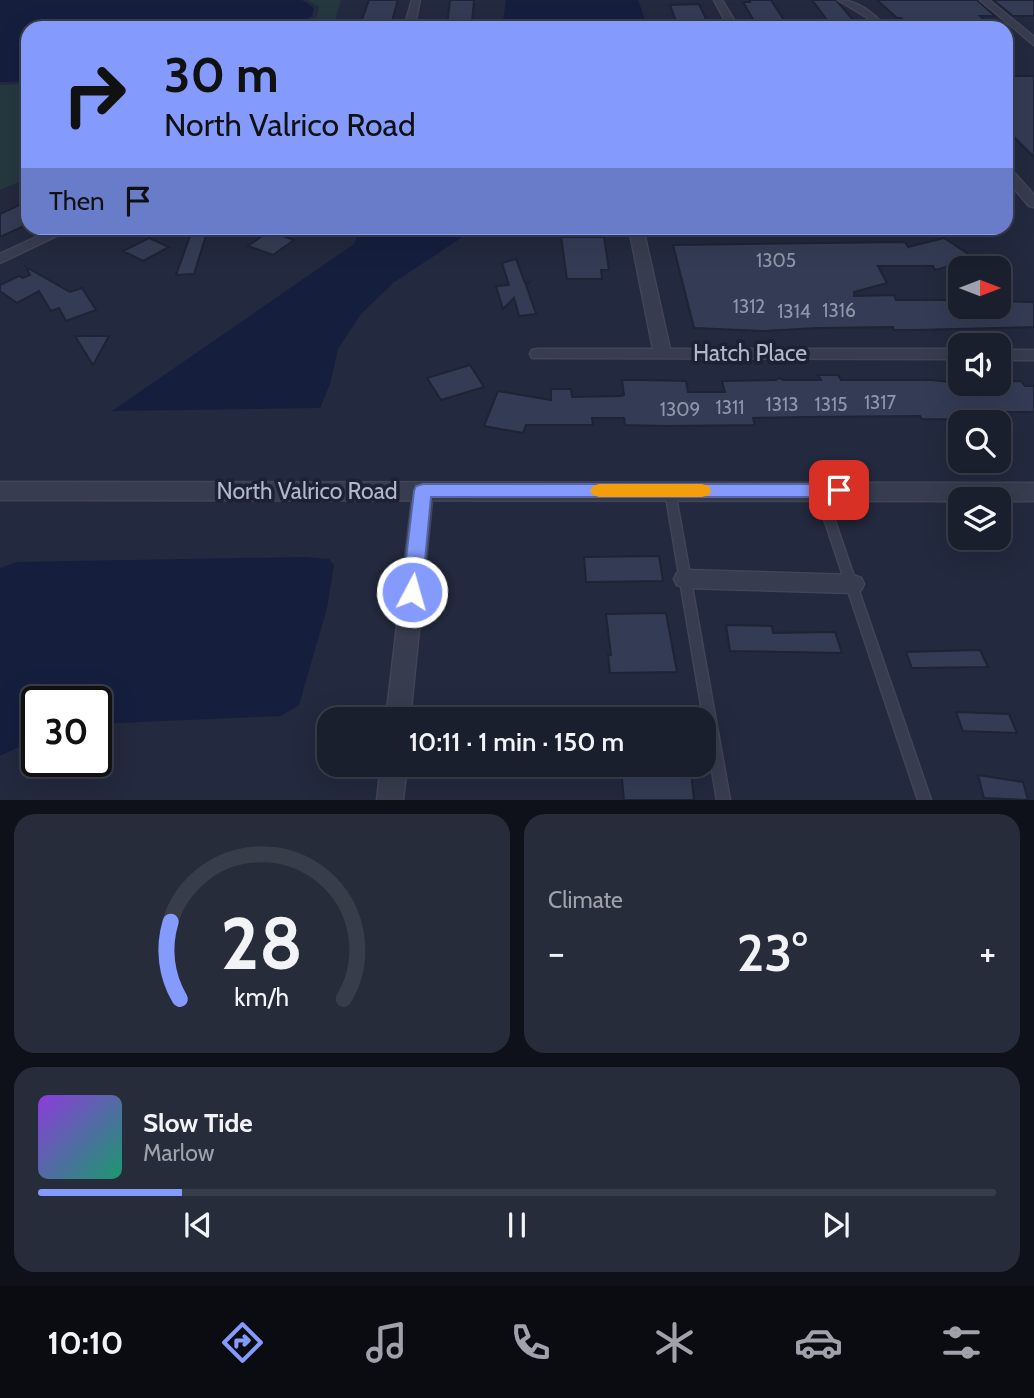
<!DOCTYPE html>
<meta charset="utf-8">
<style>
:root{--surface:#1a1f2e;--page:#272c3a;--text:#f1f3f6;--muted:#9fa2aa;--line:#383d4a;--accent:#849bfd}
body{margin:0;font-family:Cabin,sans-serif;background:var(--page);color:var(--text);height:100vh;display:flex;flex-direction:column;font-size:26px;white-space:nowrap}
*{box-sizing:border-box;margin:0}
p{font-size:23px;color:var(--muted)}
.icon{flex:none;width:38px;height:38px;fill:none;stroke:currentColor;stroke-width:2;stroke-linecap:round;stroke-linejoin:round}
.map{position:relative;height:800px;overflow:hidden}
.panel{display:flex;flex-direction:column;gap:14px;padding:14px;background:#0e1119;flex:1}
.panel>*{flex:none}
.guide{position:absolute;left:21px;top:21px;width:992px;height:214px;border-radius:21px;box-shadow:0 7px 28px #0002,0 0 0 2px var(--line);background:#849bfd;color:#111;overflow:hidden}
.needle{width:46px;rotate:90deg}
.buttons{position:absolute;left:948px;top:256px;display:grid;gap:14px}
.buttons a{display:grid;place-items:center;width:63px;height:63px;border-radius:14px;background:var(--surface);box-shadow:0 7px 28px #0002,0 0 0 2px var(--line);font-size:35px}
.speed{position:absolute;left:21px;top:686px;display:flex;gap:14px;font-size:35px;font-weight:700;text-align:center}
.speed>*{display:grid;place-content:center;width:91px;height:91px;border-radius:50%;background:var(--surface);box-shadow:0 7px 28px #0002,0 0 0 2px var(--line);line-height:1}
.speed .limit{border:4px solid #111;border-radius:10px;background:#fff;color:#111}
.pin{position:absolute;display:grid;place-items:center;width:60px;height:60px;color:#fff;margin:-30px;border-radius:14px;box-shadow:0 4px 10px #0006}
.me{position:absolute;width:77px;margin:-38px;rotate:6deg;stroke-linejoin:round;filter:drop-shadow(0 0 5px #0008)}
.turn{display:flex;align-items:center;gap:24px;height:147px;padding:0 28px;font-size:32px}
.turn .icon{width:91px;height:91px;stroke-width:2.5}
.turn b{display:block;font-size:49px;line-height:60px}
.then{display:flex;align-items:center;height:66px;padding:0 28px;background:#0003;gap:14px;font-size:26px}
.big{font-size:52px;font-weight:600;line-height:1.1}
.panel .widget{flex:1;display:flex;flex-direction:column;justify-content:center;gap:10px;min-width:0;padding:0 24px;border-radius:21px;background:var(--page)}
.panel .dial{align-items:center;gap:0}
.dial svg{height:182px;overflow:visible;fill:none;stroke:var(--line);stroke-width:7;stroke-linecap:round;text-anchor:middle}
.dial text{fill:var(--text);stroke:none}
.song{display:flex;align-items:center;gap:21px}
.cover{width:84px;height:84px;border-radius:10px;background:linear-gradient(135deg,hsl(270 70% 55%),hsl(160 70% 35%))}
.played{height:7px;border-radius:4px;background:linear-gradient(90deg,var(--accent) 15%,var(--line) 15%)}
.keys{display:flex;justify-content:space-around;direction:ltr}
.heat{display:flex;justify-content:space-between;align-items:center;font-size:38px;direction:ltr}
.panel .tiles{flex:1;display:grid;gap:14px;grid-template-columns:1fr 1fr}
.widget:last-child{grid-column:span 2}
.trip{position:absolute;left:317px;top:707px;width:399px;height:70px;border-radius:21px;background:var(--surface);box-shadow:0 7px 28px #0002,0 0 0 2px var(--line);font-weight:600;line-height:70px;text-align:center}
.tab-bar{display:flex;height:112px;justify-content:space-around;align-items:center;background:#0a0c12;color:var(--muted)}
.tab-bar .icon{width:49px;height:49px}
.tab-bar .active{color:var(--accent)}
.tab-bar b{font-size:32px;color:var(--text)}
.map>svg:first-child{display:block}
.green{fill:#25373f}
.water{fill:#151e3d}
.building{fill:#343c55;stroke:#1e2335;stroke-width:2}
.lines{fill:none;stroke-linecap:round;stroke-linejoin:round}
.service-casing{stroke:#404557;stroke-width:3}
.minor-casing{stroke:#404557;stroke-width:3}
.tertiary-casing{stroke:#404557;stroke-width:3}
.service{fill:#373c4e;fill-rule:evenodd}
.minor{fill:#373c4e;fill-rule:evenodd}
.tertiary{fill:#373c4e;fill-rule:evenodd}
.route{fill:#849bfd;stroke:#5665a4;stroke-width:2}
.slow{fill:#f59e0b}
.labels{text-anchor:middle;stroke-width:7;stroke-linejoin:round;paint-order:stroke}
.number-label{font-size:19px;fill:#9096aa}
.street-label{font-size:23px;fill:#b2b7c9;stroke:#1c2133}
</style>
<div class="map">
<svg width="1034" height="800" viewBox="0 0 1034 800">
<rect width="100%" height="100%" fill="#23293e"/>
<path class="green" d="M307,0H341L333,28H279L299,24L317,16L319,7Z
M28,83V178L0,190V85Z"/>
<path class="water" d="M0,0H302L314,8L312,16L295,24L267,28H28V81L0,82Z
M506,0H638L648,28H502Z
M361,228H476L393,283L361,314L338,349L330,384L320,408L112,411L354,244Z
M305,557L329,559L334,565L327,608L299,705L281,716L96,724V702H37V738L0,756V568L17,562Z"/>
<path class="building" d="M369,0H398L390,28H359Z
M450,0H474L472,23H466V27H447Z
M749,0H771L789,28H758L743,2H750Z
M812,0H836L860,28H833Z
M877,0H977L995,16H980L990,24H908L901,18H897Z
M993,0H1034V16H1013Z
M699,4L707,21H698L701,28H682L680,21H676L670,5Z
M1006,76H1034V157L1006,129Z
M28,201V224L0,237V214Z
M193,228L208,229L194,274L176,275Z
M269,231L294,240L273,255L248,246Z
M561,237H604L609,270H601L602,279H567Z
M149,238L169,247L143,261L123,251Z
M944,238L976,259L935,270L933,266H878L887,283L854,292V296L894,295L896,300H961V306H999V301L1034,302V327L913,330H894L893,327L818,328L763,331L694,328L673,245L905,242L908,247Z
M516,259L525,283L529,282L526,285L536,314L519,316L514,298L503,309L496,286L509,285L502,263Z
M26,267L70,292L82,288L96,310L66,321L59,308L51,311L39,291L17,303L0,291V285L19,276L23,278L30,275Z
M75,336H109L93,365Z
M470,365L484,387L441,400L427,378Z
M818,375H838L841,380H931L961,383L1021,381L1025,386H1034V412H1007L1012,420L922,419L920,416L806,417L753,418L755,425L665,426L625,425L624,418H592L593,425H526L523,433L484,426L498,391L551,400V389H571L572,397L621,396L624,395L622,380H642L686,381L688,392H725L722,381L776,380L779,378L784,380H821Z
M659,556L663,581L586,582L584,557Z
M666,613L677,672L610,673L608,655H611L606,614Z
M726,625L772,626L773,633L835,632L842,653L730,651Z
M980,650L988,667L912,668L906,652Z
M956,712L1009,714L1017,733L963,731Z
M621,769L691,771L694,800H624Z
M978,775L1023,782L1028,800L984,798Z"/>
<g class="lines">
<g class="service-casing">
<path id="service" d="M670,487L673,488L675,491L730,800H717L665,491L667,488Z
M820,488L823,489L825,492L931,800H918L815,492L817,489Z"/>
</g>
<g class="minor-casing">
<path id="minor" d="M412,0H420L414,28H404Z
M714,0H722L739,28H729Z
M838,0C857,0 874,13 886,28H876L868,18Z
M980,0H989L1034,37V45Z
M1006,167L1010,168L1034,195V207L1029,206L1006,179Z
M56,228H73L0,263V254Z
M629,228H643L670,349H961V359L532,358L530,354L532,350L538,349H653Z
M999,350H1034V360H999Z
M423,484L430,486L433,491L410,719H386L413,491L416,486Z
M685,570L853,575L861,578L864,584L861,590L853,593L685,588L677,585L674,579L677,573Z
M381,765H407L403,800H377Z"/>
</g>
<g class="tertiary-casing">
<path id="tertiary" d="M0,482L1034,483V501H999V499H961V501L0,500Z"/>
</g>
<use href="#service" class="service"/>
<use href="#minor" class="minor"/>
<use href="#tertiary" class="tertiary"/>
</g>
<path class="route" d="M423,484H839L845,486L848,490L845,495L839,497H431L422,592L419,598L412,601L405,598L402,592L414,491L416,486Z"/>
<path class="slow" d="M599,484H702L709,486L711,491L709,495L702,497H599L593,495L590,491L593,486Z"/>
<g class="labels">
<g class="number-label">
<text x="776" y="267">1305</text>
<text x="749" y="313">1312</text>
<text x="839" y="317">1316</text>
<text x="794" y="318">1314</text>
<text x="880" y="409">1317</text>
<text x="782" y="411">1313</text>
<text x="831" y="411">1315</text>
<text x="730" y="414">1311</text>
<text x="680" y="416">1309</text>
</g>
<g class="street-label">
<text x="750" y="361">Hatch Place</text>
<text x="307" y="499">North Valrico Road</text>
</g>
</g>
</svg>
<div class="buttons">
<a><svg class="needle" viewBox="-14 -14 28 28"><path d="M0-13l5 13h-10z" fill="#e53935"/><path d="M0 13l5-13h-10z" fill="#9fa2aa"/></svg></a>
<a><svg class="icon" aria-label="sound" viewBox="0 0 24 24"><path d="M4 9h4l5-4v14l-5-4H4zM17 9q2 3 0 6"/></svg></a>
<a><svg class="icon" aria-label="search" viewBox="0 0 24 24"><circle cx="10" cy="10" r="6"/><path d="M15 15l6 6"/></svg></a>
<a><svg class="icon" aria-label="layers" viewBox="0 0 24 24"><path d="M12 4l9 5-9 5-9-5zM3 14l9 5 9-5"/></svg></a>
</div>
<div class="speed"><div class="limit">30</div></div>
<div class="pin" style="left:839px;top:490px;background:#d93025"><svg class="icon" aria-label="arrive" viewBox="0 0 24 24"><path d="M6 21V4h12l-3 4 3 4H6"/></svg></div>
<svg class="me" style="left:412px;top:592px" viewBox="-20 -20 40 40"><circle r="17" fill="#849bfd" stroke="#fff" stroke-width="3"/><path d="M0-11L8 9 0 5-8 9z" fill="#fff"/></svg>
<div class="trip">10:11 · 1 min · 150 m</div>
<div class="guide">
<div class="turn"><svg class="icon" aria-label="right" viewBox="0 0 24 24"><path d="M7 20v-9h11M14 6l5 5-5 5"/></svg><div><b>30 m</b>North Valrico Road</div></div>
<div class="then">Then<svg class="icon" aria-label="arrive" viewBox="0 0 24 24"><path d="M6 21V4h12l-3 4 3 4H6"/></svg></div>
</div>
</div>
<section class="panel">
<div class="tiles">
<div class="widget dial"><svg viewBox="0 0 100 80">
<path d="M14 69A42 42 0 1 1 86 69"/>
<path d="M14 69A42 42 0 0 1 10 35" stroke="#849bfd"/>
<text x="50" y="56" font-size="32" font-weight="700">28</text>
<text x="50" y="72" font-size="11">km/h</text>
</svg></div>
<div class="widget"><p>Climate</p>
<div class="heat"><a>−</a><b class="big">23°</b><a>+</a></div>
</div>
<div class="widget">
<div class="song"><i class="cover"></i><div><b>Slow Tide</b><p>Marlow</p></div></div>
<div class="played"></div>
<div class="keys"><svg class="icon" aria-label="previous" viewBox="0 0 24 24"><path d="M18 5L8 12l10 7zM5 5v14"/></svg><svg class="icon" aria-label="pause" viewBox="0 0 24 24"><path d="M8 5v14M16 5v14"/></svg><svg class="icon" aria-label="next" viewBox="0 0 24 24"><path d="M6 5l10 7-10 7zM19 5v14"/></svg></div>
</div>
</div>
</section>
<nav class="tab-bar">
<b>10:10</b>
<svg class="icon active" aria-label="directions" viewBox="0 0 24 24"><path d="M12 3l9 9-9 9-9-9zM9 14v-3h6M13 9l2 2-2 2"/></svg>
<svg class="icon" aria-label="music" viewBox="0 0 24 24"><path d="M9 18V5l10-2v13"/><circle cx="6" cy="18" r="3"/><circle cx="16" cy="16" r="3"/></svg>
<svg class="icon" aria-label="phone" viewBox="0 0 24 24"><path d="M5 4h4l2 5-3 2q2 4 5 5l2-3 5 2v4C11 20 4 13 5 4z"/></svg>
<svg class="icon" aria-label="climate" viewBox="0 0 24 24"><path d="M12 3v18M4 7l16 10M4 17L20 7"/></svg>
<svg class="icon" aria-label="car" viewBox="0 0 24 24"><path d="M5 17H2v-5l4-1 3-4h7l3 4 3 1v5h-3M9 17h6M6 11h13"/><circle cx="7" cy="17" r="2"/><circle cx="17" cy="17" r="2"/></svg>
<svg class="icon" aria-label="filters" viewBox="0 0 24 24"><path d="M4 7h16M4 17h16"/><circle cx="9" cy="7" r="2"/><circle cx="15" cy="17" r="2"/></svg>
</nav>
